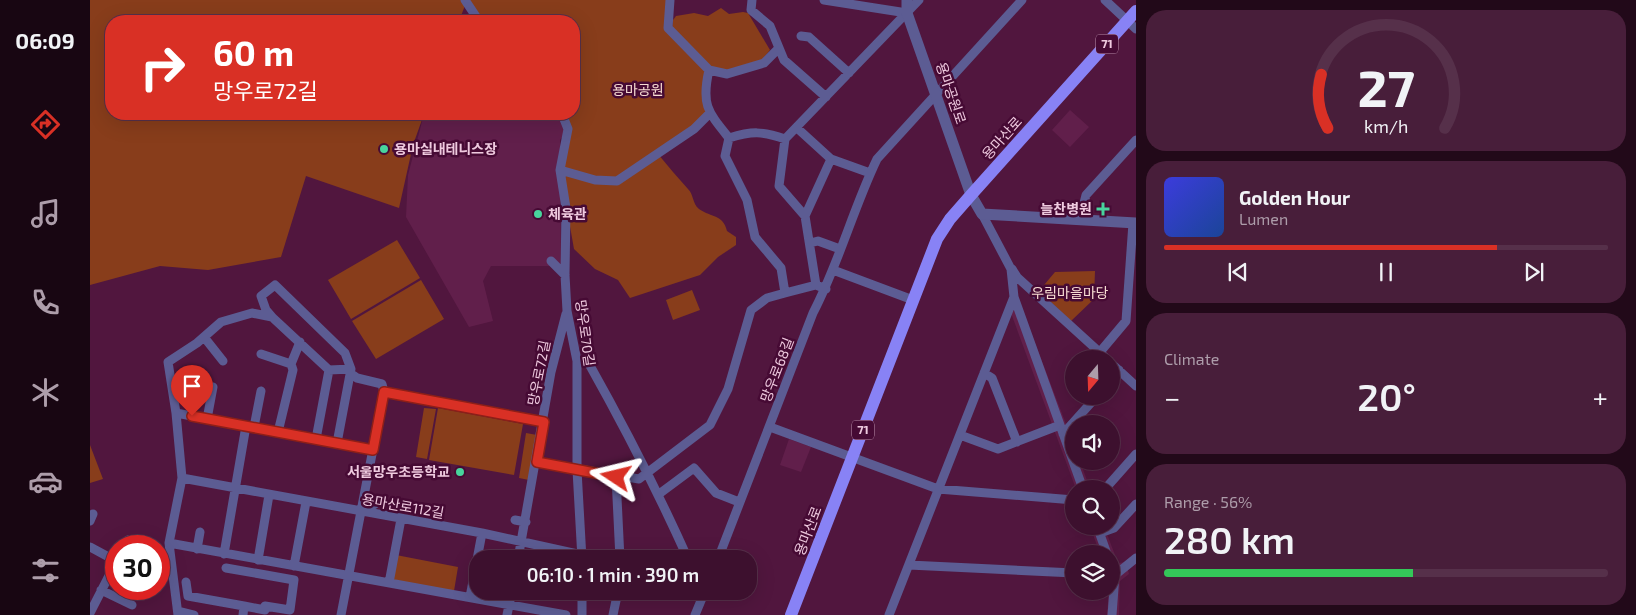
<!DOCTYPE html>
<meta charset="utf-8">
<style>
:root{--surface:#3d102e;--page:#481e3a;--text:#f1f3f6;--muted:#ad9daa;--line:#56304a;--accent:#d93025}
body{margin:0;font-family:"Exo 2","Noto Sans KR",sans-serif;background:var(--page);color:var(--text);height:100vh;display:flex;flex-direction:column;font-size:19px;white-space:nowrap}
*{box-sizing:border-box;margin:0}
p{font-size:16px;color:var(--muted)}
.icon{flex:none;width:28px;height:28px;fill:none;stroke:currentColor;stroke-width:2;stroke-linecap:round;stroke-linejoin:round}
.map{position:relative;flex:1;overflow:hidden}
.side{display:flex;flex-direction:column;gap:10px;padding:10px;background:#220919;width:500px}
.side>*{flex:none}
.top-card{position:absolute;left:15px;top:15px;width:475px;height:105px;border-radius:20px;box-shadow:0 5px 20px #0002,0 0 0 1px var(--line);background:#d93025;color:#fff;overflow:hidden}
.needle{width:32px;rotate:199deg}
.tools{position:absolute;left:975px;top:350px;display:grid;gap:10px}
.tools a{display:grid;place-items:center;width:55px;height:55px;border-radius:50%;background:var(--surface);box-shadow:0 5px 20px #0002,0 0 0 1px var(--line);font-size:25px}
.speed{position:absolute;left:15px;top:535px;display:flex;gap:10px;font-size:25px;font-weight:700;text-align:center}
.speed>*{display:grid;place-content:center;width:65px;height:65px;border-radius:50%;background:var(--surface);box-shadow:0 5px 20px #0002,0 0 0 1px var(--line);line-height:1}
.speed .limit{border:8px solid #d22;background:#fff;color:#111}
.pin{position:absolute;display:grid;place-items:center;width:42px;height:42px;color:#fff;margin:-51px -21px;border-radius:50% 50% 50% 0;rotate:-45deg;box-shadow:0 0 5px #0007}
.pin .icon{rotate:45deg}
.me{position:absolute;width:55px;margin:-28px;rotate:280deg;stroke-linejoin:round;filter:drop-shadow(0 0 4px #0008)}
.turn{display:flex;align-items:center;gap:18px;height:105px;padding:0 25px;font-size:22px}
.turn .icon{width:65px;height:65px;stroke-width:2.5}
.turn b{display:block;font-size:35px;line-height:42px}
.big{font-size:38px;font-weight:600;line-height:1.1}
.side .tile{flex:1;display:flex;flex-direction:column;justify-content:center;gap:8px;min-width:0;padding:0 18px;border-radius:20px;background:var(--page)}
.side .dial{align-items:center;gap:0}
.dial svg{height:130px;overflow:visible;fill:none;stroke:var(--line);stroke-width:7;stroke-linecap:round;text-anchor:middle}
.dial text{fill:var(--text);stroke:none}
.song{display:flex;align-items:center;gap:15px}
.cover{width:60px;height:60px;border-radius:8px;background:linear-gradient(135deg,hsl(240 70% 55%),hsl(220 70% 35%))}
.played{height:5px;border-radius:2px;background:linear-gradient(90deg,var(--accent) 75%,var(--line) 75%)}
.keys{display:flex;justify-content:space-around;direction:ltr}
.heat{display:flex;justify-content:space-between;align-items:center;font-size:28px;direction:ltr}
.charge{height:8px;border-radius:4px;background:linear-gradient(90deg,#34c759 56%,var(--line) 0)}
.trip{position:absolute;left:379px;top:550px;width:288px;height:50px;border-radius:20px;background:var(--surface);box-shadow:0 5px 20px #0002,0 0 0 1px var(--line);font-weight:600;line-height:50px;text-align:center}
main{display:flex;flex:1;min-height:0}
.tab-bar{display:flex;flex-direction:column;width:90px;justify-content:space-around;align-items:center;background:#180612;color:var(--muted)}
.tab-bar .icon{width:35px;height:35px}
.tab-bar .selected{color:var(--accent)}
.tab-bar b{font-size:22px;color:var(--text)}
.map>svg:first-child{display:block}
.built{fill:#611f4b}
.green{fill:#883d1b}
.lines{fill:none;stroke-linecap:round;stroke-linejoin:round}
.minor{stroke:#5c5c93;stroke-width:9}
.tertiary{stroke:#5c5c93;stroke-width:11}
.primary{stroke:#8882f5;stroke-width:12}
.route-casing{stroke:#8d1f18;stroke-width:12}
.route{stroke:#d93025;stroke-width:9}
.poi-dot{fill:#48d49d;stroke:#460a34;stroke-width:2}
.labels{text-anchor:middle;stroke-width:5;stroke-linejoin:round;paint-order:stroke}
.shield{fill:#460a34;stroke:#bc90ac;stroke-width:1}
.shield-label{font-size:12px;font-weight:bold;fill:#efcadf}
.park-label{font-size:14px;fill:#f7dcd2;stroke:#460a34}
.street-label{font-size:14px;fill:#efcadf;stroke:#460a34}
.poi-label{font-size:14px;font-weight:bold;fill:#efcadf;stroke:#460a34;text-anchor:start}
</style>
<main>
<nav class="tab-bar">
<b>06:09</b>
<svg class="icon selected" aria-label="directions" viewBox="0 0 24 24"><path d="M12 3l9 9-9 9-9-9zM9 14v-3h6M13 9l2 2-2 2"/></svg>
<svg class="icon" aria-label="music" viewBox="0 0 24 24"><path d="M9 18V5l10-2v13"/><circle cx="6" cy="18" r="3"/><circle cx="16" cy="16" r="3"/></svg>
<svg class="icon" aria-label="phone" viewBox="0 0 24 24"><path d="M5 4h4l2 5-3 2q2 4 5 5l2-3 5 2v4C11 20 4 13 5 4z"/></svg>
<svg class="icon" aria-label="climate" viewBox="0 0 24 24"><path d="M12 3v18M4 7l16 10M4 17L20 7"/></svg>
<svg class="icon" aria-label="car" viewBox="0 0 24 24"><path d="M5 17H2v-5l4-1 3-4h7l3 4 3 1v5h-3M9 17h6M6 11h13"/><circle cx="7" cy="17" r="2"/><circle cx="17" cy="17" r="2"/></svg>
<svg class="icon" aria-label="filters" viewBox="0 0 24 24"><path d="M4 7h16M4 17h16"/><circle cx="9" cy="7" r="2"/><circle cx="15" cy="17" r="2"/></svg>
</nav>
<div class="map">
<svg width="1046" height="615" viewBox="0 0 1046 615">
<rect width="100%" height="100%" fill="#51163e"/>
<path class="built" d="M980,110L999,127L980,147L962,130Z
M334,114H468L478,129L470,140L471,266H401L393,281L403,321L379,327L316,217L318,175Z
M929,301L984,445V461H990L1000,489H986L918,305Z
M699,439L721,447L711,472L690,465Z
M1000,526H1014L1028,563L1036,562L1039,574L1030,581L1029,615H1017L1019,591H1021V554H1010Z"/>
<path class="green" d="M0,0H580L578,29L619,70V114L568,154C578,166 588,178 598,189C604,195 602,203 609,209C622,218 633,214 637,231L646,237V245L628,257L610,275L540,298L528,280L505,269L484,249L470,170L478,129L472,114H484V21H389L376,3L369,21H21V114H334L323,145L309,208L216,176L191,257L118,270L70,266L0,285Z
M631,8L639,14L653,12L658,13L680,50L672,60L637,70L621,67L582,29L583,20L586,16L604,13L618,16Z
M307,240L330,278L261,319L238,280Z
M1005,271L1004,299L981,321L949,291L965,272Z
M331,280L354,319L286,359L262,321Z
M602,290L610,310L583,320L576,300Z
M334,408L346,409L337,459L326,457Z
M348,408L433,424L424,475L339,460Z
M436,433L447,435L439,480L429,478Z
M0,445L13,479L0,483Z
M306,555L368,567L364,591L301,580Z"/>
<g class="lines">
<path class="minor" d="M375,0L389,21
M580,0L578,28L619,70L637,74L674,63L689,48
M662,0L661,10L680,26L694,60L736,97
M734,0L817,13
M1015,0L1046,29
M711,36L719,37L759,73
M472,114L478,129L470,170L476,208L475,275L477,311L487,361V470L492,559
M707,128L741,159L780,173
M639,138C662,131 672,131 695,139
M470,170L505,180L527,181L604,129L619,114
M892,214L921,269L924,297L993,489
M715,216L741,159
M990,219L996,195L1046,140
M720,243L728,241L750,249
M461,261L475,275
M922,269L927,277L1017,359
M743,270L823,300
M736,289L726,285L715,216L689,186L695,139L829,0
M695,293L726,285
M182,317L176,310L171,296L185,285L255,353L261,369L247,443
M114,337L133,361
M1010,352L1036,321L1043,223
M171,354L201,364L210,342
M487,361L498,362C534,426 568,492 598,559
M1021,363L1046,386
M894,373L902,378L927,442
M1021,380L1029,370
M294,392L454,422
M86,413L283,450
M117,419L123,387
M164,427L171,391
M680,427L848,489L984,500
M188,432L203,370L201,364
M973,434L1007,396
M870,435L908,449L970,425
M226,439L239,370
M447,462L549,479L620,425L638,389L661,310L677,298L695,293L691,268L665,237L657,200L635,156L639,138C618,112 611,105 619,70
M526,477L530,559
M92,478L392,533L492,555L532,559
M1015,489L1046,454
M569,494L604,468L626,493L649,502
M271,512L285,504
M425,520L436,522
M0,521L3,514
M1007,526L1017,554
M1010,533L1024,528L1046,504
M79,543L476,615
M34,546L38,540
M0,547L26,561
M107,549L110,532
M134,554L156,426
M428,559L461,372L476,314
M628,559L723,313C749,263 763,209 787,159L932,0
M168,560L179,495
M819,565L984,573
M204,566L216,502
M1021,566L1025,575L1022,615
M136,568L204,580L200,610L175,606V610L154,606L153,615
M1021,575H1025L1046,558
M96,582L98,596L154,606
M299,583L311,519
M11,590L42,605
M492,591V615
M380,597L392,533
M88,611L104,615
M0,613L26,562
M88,615L79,543L92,478L86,413L78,362L107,343L131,322L162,313L182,317L239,370L261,369
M251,615L294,392L292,384L267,378L260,373
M417,615L422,591
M523,615L528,591
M605,615L615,591
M799,615L924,297"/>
<path class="tertiary" d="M817,0V13L881,195L892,214L1046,223"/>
<path class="primary" d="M701,615L847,239L860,219L881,195L1046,11"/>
</g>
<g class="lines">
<g class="route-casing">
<path id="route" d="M102,416L283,450L294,392L454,422L447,462L526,477"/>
</g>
<use href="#route" class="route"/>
</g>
<g class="poi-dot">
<circle cx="294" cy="149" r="5"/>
<path d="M1010.5 201.5h5v5h5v5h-5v5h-5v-5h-5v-5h5z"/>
<circle cx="448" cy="214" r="5"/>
<circle cx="370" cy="472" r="5"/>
</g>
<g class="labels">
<g class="shield">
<rect x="1006" y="34.5" width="22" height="19" rx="4"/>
<rect x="762" y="420.5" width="22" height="19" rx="4"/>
</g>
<g class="shield-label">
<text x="1017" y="48">71</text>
<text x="773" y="434">71</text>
</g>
<g class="park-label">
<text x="548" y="95">용마공원</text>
<text x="980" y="298">우림마을마당</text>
</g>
<g class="street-label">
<text transform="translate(861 93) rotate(71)" y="5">용마공원로</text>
<text transform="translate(912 138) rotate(-48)" y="5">용마산로</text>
<text transform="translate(495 333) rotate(82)" y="5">망우로70길</text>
<text transform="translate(687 370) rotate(-69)" y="5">망우로68길</text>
<text transform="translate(449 373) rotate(-79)" y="5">망우로72길</text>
<text transform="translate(313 506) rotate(10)" y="5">용마산로112길</text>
<text transform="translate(718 531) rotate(-69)" y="5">용마산로</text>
</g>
<g class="poi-label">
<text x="304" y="154">용마실내테니스장</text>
<text x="1002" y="214" text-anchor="end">늘찬병원</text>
<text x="458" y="219">체육관</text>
<text x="360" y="477" text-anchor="end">서울망우초등학교</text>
</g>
</g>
</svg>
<div class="tools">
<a><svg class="needle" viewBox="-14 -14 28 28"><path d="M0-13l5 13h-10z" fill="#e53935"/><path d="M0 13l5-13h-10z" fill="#ad9daa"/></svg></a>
<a><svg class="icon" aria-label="sound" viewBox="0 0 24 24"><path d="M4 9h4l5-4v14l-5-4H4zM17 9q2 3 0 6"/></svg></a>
<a><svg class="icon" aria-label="search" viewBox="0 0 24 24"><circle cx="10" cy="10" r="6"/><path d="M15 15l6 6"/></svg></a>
<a><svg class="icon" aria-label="layers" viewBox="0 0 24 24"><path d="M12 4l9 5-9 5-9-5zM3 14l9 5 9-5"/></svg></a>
</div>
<div class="speed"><div class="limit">30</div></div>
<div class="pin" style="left:102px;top:416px;background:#d93025"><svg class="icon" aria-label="arrive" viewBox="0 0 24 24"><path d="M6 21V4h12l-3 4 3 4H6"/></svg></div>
<svg class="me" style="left:526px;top:477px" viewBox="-20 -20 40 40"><path d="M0-17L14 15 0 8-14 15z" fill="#d93025" stroke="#fff" stroke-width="4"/></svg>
<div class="trip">06:10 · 1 min · 390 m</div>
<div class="top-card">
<div class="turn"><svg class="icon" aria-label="right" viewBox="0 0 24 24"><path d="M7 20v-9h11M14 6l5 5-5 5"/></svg><div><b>60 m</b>망우로72길</div></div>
</div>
</div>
<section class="side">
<div class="tile dial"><svg viewBox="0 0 100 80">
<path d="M14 69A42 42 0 1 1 86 69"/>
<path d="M14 69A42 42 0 0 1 10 36" stroke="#d93025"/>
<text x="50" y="56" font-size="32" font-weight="700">27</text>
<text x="50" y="72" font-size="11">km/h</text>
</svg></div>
<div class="tile">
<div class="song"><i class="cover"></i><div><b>Golden Hour</b><p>Lumen</p></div></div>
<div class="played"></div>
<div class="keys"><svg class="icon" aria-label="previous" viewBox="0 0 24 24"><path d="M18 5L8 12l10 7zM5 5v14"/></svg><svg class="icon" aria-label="pause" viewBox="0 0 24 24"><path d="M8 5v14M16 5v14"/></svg><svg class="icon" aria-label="next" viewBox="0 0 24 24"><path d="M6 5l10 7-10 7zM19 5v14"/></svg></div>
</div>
<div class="tile"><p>Climate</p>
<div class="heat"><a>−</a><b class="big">20°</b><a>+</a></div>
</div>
<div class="tile"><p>Range · 56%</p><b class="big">280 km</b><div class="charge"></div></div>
</section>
</main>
